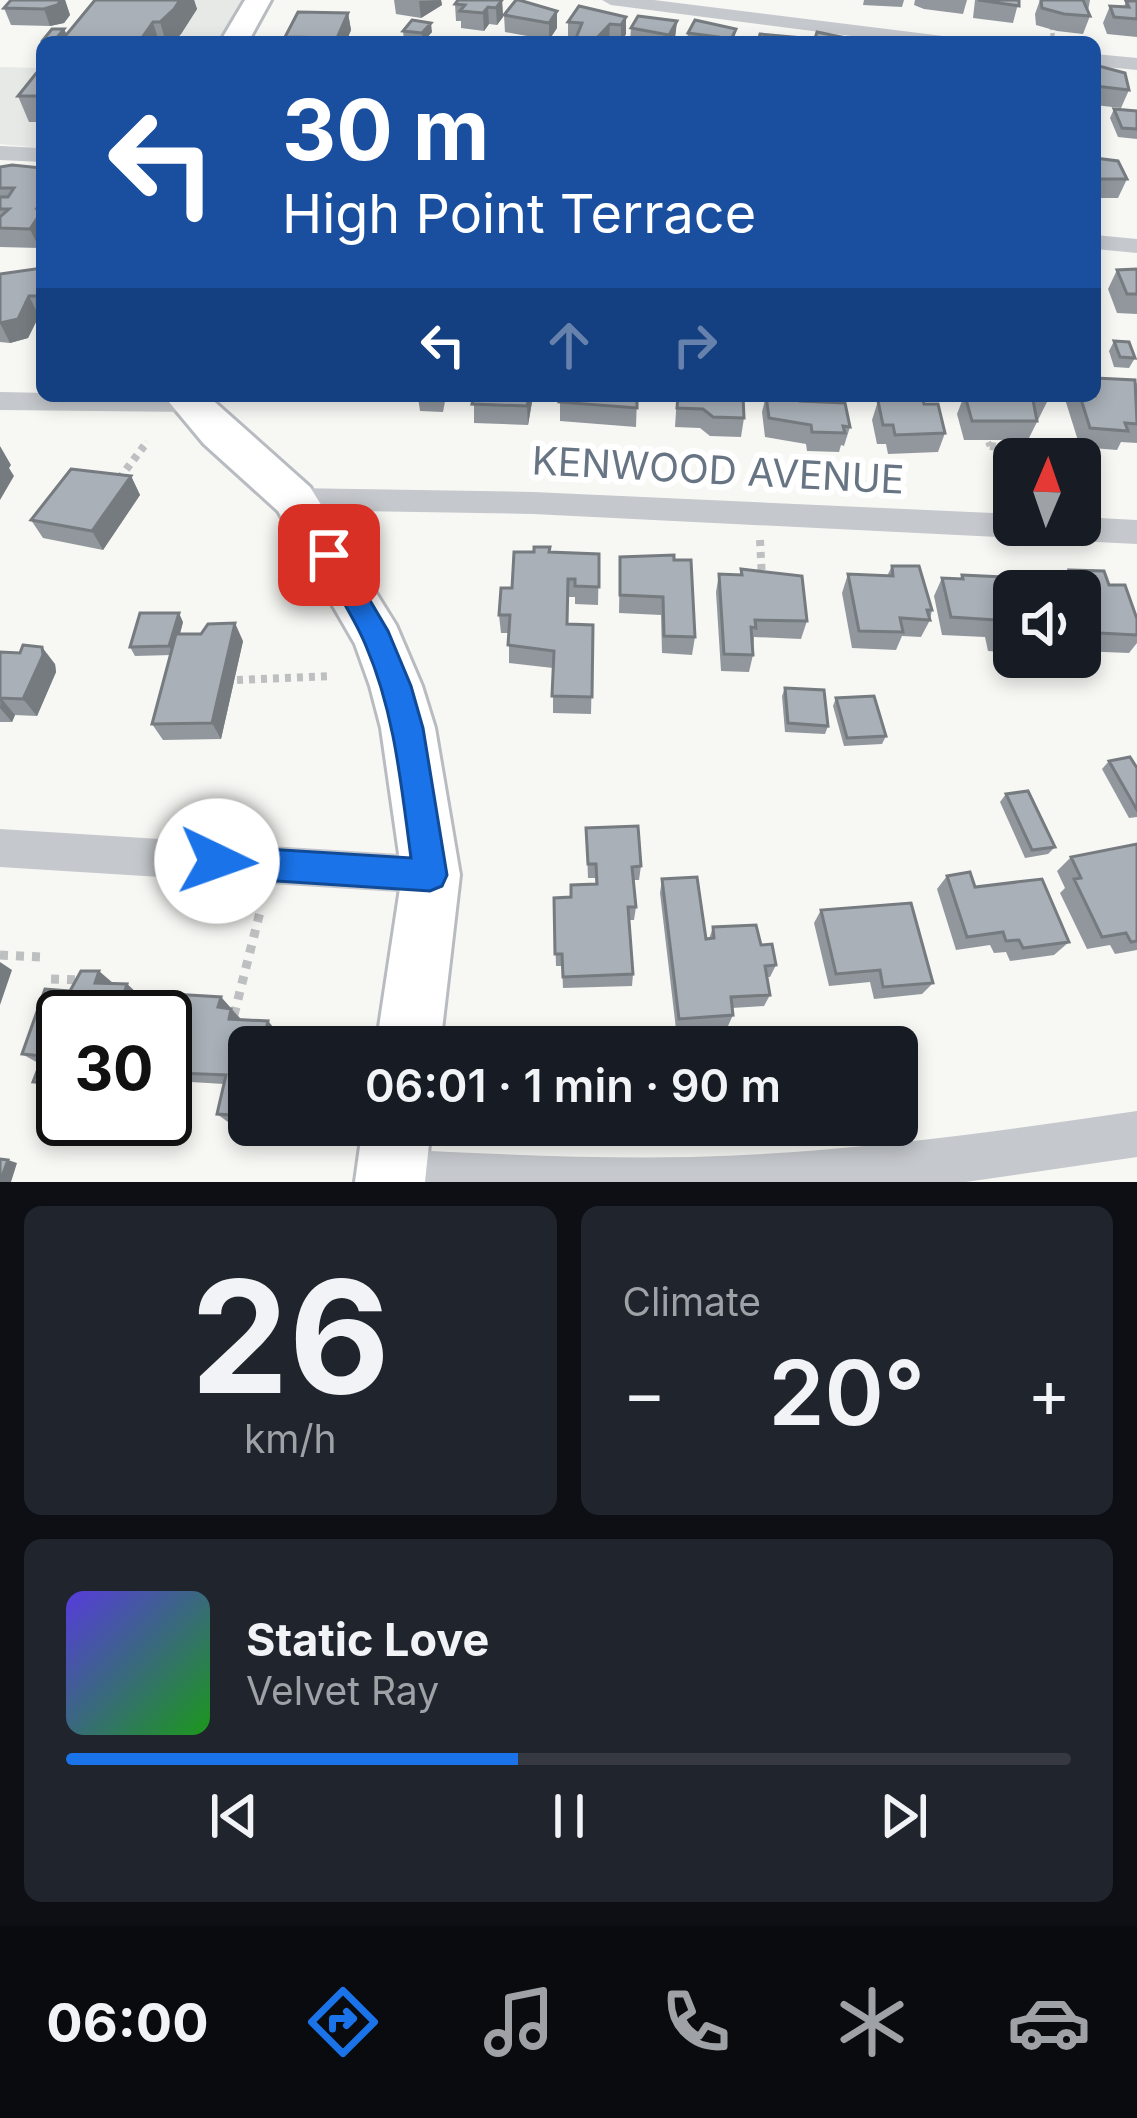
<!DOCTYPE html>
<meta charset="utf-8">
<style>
:root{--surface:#171b24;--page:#20242c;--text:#f1f3f6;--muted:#9ea1a6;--line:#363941;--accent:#1a73e8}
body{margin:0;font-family:Inter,sans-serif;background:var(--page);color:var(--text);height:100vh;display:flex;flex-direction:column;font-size:45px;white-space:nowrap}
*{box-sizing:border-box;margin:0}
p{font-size:39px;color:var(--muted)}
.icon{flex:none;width:66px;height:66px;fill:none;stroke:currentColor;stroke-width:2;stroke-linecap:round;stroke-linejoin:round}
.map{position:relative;height:1182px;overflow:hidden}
.sheet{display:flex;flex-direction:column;gap:24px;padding:24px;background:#0d0f14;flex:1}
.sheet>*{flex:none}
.guide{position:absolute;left:36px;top:36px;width:1065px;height:366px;border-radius:18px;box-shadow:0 6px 18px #0003;background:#1a4fa0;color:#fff;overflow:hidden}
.needle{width:78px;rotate:2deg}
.buttons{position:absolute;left:993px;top:438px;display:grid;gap:24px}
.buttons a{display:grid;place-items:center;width:108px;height:108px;border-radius:18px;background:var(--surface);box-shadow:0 6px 18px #0003;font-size:60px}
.speed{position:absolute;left:36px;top:990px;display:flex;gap:24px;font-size:60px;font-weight:700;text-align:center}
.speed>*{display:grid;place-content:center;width:156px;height:156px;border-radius:50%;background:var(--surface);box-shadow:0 6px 18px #0003;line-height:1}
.speed .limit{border:6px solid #111;border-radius:18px;background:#fff;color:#111}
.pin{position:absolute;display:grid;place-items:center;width:102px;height:102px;color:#fff;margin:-51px;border-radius:24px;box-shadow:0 6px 18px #0006}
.me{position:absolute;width:132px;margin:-66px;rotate:93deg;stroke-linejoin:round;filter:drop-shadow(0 0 9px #0008)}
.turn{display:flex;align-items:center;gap:42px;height:252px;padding:0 48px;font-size:54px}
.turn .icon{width:156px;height:156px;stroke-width:2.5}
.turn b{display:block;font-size:84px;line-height:102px}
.lanes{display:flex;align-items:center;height:114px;padding:0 48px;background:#0003;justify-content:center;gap:60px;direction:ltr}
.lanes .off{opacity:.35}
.big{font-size:90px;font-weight:600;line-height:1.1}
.sheet .widget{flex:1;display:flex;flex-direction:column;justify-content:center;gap:18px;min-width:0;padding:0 42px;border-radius:18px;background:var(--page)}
.sheet .dial{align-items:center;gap:0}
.dial b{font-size:156px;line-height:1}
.song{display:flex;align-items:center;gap:36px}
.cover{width:144px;height:144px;border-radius:18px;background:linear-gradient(135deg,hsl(250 70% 55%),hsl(120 70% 35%))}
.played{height:12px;border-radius:6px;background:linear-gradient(90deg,var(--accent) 45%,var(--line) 45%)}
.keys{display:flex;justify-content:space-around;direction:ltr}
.heat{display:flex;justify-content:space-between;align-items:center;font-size:66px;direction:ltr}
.sheet .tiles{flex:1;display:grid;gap:24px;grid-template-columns:1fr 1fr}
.widget:last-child{grid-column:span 2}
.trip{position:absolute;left:228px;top:1026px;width:690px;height:120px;border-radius:18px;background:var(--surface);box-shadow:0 6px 18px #0003;font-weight:600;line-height:120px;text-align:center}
.dock{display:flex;height:192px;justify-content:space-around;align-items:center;background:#090b0e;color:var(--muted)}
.dock .icon{width:84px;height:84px}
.dock .selected{color:var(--accent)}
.dock b{font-size:54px;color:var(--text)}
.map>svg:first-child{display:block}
.built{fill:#e7e9e7}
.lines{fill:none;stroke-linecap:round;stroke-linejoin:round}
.secondary-casing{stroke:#b8bbc0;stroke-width:6}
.path-far3{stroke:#bdbfc1;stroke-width:4.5;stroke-dasharray:3 3;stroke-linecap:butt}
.path-far2{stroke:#bdbfc1;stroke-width:6;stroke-dasharray:4.5 4.5;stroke-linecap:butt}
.path-far1{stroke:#bdbfc1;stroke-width:8;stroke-dasharray:6 6;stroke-linecap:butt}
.path{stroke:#bdbfc1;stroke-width:9;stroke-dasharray:8 8;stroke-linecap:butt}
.street{fill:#c5c8cc;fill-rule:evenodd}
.secondary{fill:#fff;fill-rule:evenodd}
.wall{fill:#91979d}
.shaded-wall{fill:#767b80}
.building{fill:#a9b0b7;stroke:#767b80;stroke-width:3}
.route{fill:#1a73e8;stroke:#114b97;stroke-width:3}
.labels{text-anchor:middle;stroke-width:12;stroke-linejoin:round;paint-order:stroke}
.street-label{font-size:39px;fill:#677484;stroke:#fff}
</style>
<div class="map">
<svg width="1137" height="1182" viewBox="0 0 1137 1182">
<rect width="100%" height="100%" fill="#f7f7f4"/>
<path class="built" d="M105,0H258L234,42H72Z
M0,67L42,68V148L0,144Z"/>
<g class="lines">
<g class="secondary-casing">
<path id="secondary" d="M245,0H271L248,42H220Z
M164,396H208L310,487L396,625L422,686L435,728L460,875L440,1047H376L402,875L381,728L370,686L355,644L278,511L204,444Z
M363,1125H431L425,1182H355Z"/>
</g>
<path class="path-far3" d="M1052,27L1053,42"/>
<path class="path-far2" d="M988,442L991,449
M141,449L147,442"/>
<path class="path-far1" d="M990,446L1042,452
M119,479L144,446
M760,540L762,579
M237,680L332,676"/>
<path class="path" d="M0,955L41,957
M51,979L86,980
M234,1015L260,912"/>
<path class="street" d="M602,0H654L943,36L952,42H898L611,5Z
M1095,54L1137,58V70L1095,66Z
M0,146L42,148V162L0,160Z
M1095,235L1137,239V253L1095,249Z
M0,392L199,396L204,403L190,412L0,410Z
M294,488L533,492L1014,514V525H1080V517L1137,520V544L533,514L294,510L283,507L279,499L283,491Z
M0,829L431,856L445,861L451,875L445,889L431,894L0,867Z
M1137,1111V1157L966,1182H371L367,1173L374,1156L391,1149C491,1154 592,1159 692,1157C841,1153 990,1133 1137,1111Z"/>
<use href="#secondary" class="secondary"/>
</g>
<path class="wall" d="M11,0H65L70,15L64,23L50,26L11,25L4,8Z
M95,0H194L197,9L181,34L173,42H44L43,40L64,29L67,35Z
M394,0H441L442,5L421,18L396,14Z
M502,0L503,17L497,25L489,24L484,31L461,28V21H456L455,4Z
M864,0H904L902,7L863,5Z
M915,0H967L963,14L924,9L914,5Z
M975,0H1019L1013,23L973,18Z
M1040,0H1090L1088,11L1090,16L1083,34L1057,31L1036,25L1035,14Z
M1126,1H1137V37L1107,34L1103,23L1110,6L1124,7Z
M557,11V28L549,40L505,32L504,15Z
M348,13L351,30L346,42H286L285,37Z
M626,17V34L621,42H576V40L568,39V22Z
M677,21L674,42H630L631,28Z
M736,29L734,42H687L688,33Z
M403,31L432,32L423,42L404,40Z
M1095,65L1129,90L1121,108L1095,105Z
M42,66V122H29L18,96Z
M1114,109L1137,111V139L1118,137L1110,118Z
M1095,158L1127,179L1118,198H1095Z
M0,167L42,168V243L39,248L0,247Z
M42,268V315L39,316L28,338L10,343L0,342V274Z
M1137,269V314L1117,313L1108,289L1117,270Z
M1114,341L1135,358L1129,368L1114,367L1109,351Z
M1137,383V443L1121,442L1117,450L1080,447L1064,396H1095Z
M406,396H446L443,412L420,411L418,397Z
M474,396H533L528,425L474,423Z
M560,396H637L636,427L560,421Z
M677,396H743L744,418L741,437L710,436L700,428L675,427Z
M766,396L800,401L850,427L844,446L841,445L839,452L807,451L806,444L765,437L762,412Z
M964,396H1046L1048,400L1028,440H964L957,414Z
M878,401L945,433L938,452L888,454L886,444H877L872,420Z
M131,476L140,495L103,550L43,538L31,520Z
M549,552L599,554L598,605L575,604V597H568L567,624L593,625L591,714L553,713V668L509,663V633H501L499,615L512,588Z
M674,555L695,637L692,655L662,653L661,615L619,613L620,557Z
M892,566L932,610L930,620L921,637L902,636L896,650L852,648L842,593L848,574L887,576Z
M741,569L807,621L801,639L754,637L753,655L749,672L721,671L716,592L719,574L740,575Z
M1069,570L1109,585L1137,619V643L1129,653L1080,651V591H1045L1051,580H1062Z
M962,575L1014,591V653L988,651L985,637L942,635L934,596L942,578H960Z
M183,622L180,634L243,641L221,739L163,740L152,724L171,655L135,656L130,647Z
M0,652L55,664L56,672L37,716L15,715L12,722H0Z
M785,688L828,726L825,734L785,732L782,696Z
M836,698L886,736L882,744L844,746L833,706Z
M1109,761L1137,768V817L1129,818L1102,769Z
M1006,794L1055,847L1048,854L1025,858L1000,802Z
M586,828L641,866L639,880H634L636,907L634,920H629L633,974L632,986L563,988L562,966H556L554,898L571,897L596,884L595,878H588Z
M1137,844V950L1115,954L1110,945L1087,949L1060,893L1065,888L1057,871L1071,857Z
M947,876L975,887L1069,942L1054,955L1010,961L1006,952L994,953L990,945L956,950L937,889Z
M662,879L706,939H709L713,927L761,945L776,965L770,977H767L770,995L764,1006L732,1008L733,1015L728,1026L676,1029L660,893Z
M821,910L933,983L922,994L874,999L870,982L829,986L814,923Z
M113,983L127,984L140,996L63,1017V1092L50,1091L33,1082L40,1064L22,1054L70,991Z
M221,997L241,1019L268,1021L277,1032L274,1047H249V1124L228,1122L217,1114L224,1084L191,1082L182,1114L165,1113V1018Z"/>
<path class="shaded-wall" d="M62,0H65L70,15L64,23L50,26L44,9Z
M180,0H194L197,9L181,34L173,42H166L160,22Z
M441,0L442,5L421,18L419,1Z
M502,0L503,17L497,25L496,8Z
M488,7L489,24L484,31L483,13Z
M557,11V28L549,40V23Z
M348,13L351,30L346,42H338L337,38Z
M626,17V34L621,42V25Z
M677,21L675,39L674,42H668L669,35Z
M153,22L159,42H139Z
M431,23L432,32L423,42L422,33Z
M610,24L609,41L594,42V41Z
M64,29L68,38L62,40L63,42H56L55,40Z
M42,201V243L39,248L30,229L37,208Z
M29,296L39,316L28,338L10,343L0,323Z
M529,396H533L528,425L527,406Z
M0,446L11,465L9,468L14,476L0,500Z
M131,476L140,495L103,550L92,531Z
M179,613L183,622L174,655L169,646Z
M235,623L243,641L221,739L212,723Z
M42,647L55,664L56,672L37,716L23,699Z
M1,698L15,715L12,722L0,708Z
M0,962L12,970L0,1005Z
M99,971L113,983H95Z
M127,984L140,996L133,1017H117Z
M221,997L241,1020L239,1030L218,1007Z
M268,1021L277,1032L274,1047H262Z
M179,1073L191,1082L182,1114L169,1106Z
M8,1160L17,1163L11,1182H0Z"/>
<path class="building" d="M11,0H62L57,5L44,9L4,8Z
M95,0H180L174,9L160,22H153L139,42L62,40Z
M458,0H502L496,8L488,7L483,13L460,11L465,5L455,4Z
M516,0H519L557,11L549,23L504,15Z
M978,0H1019V6Z
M1041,0H1083L1090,16L1064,14L1042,8Z
M1126,1H1137V19L1114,17L1110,6L1129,7Z
M579,6L626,17L621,25L610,24L594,41L576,38L582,23L568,22Z
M298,12L348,13L337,38L285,37Z
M638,16L677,21L669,35L631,28Z
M412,20L431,23L422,33L403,31Z
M695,20L736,29L730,42H716L718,37L688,33Z
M52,29H64L55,40H43Z
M817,32L861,41L814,42Z
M760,34L804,38L803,42H758Z
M1095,65L1125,73L1129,90L1095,86Z
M42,66V96H18Z
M1114,109L1137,111V129L1122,128Z
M1095,158L1118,161L1127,179H1095Z
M12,165L42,168V201L37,208H42V211L30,229L0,228V217L9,209H0V197H8L14,188H0V167Z
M42,268L38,280H42V292L40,296H29L18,319L0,323V274Z
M1137,269V294H1127L1117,270Z
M1114,341L1129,342L1135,358L1120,357Z
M1095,378L1135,380L1137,424L1125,423L1128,431L1090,428L1080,396H1095Z
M474,396H529L527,406L472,404Z
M560,396H637V408L559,402Z
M678,396H743L744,418L713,417L703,409L677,408Z
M766,396H799L800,401L845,403L850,427L843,426L845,433L812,432L811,425L769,418Z
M881,396H922L924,404H938L945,433L895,435L893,425H883L878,401Z
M965,396H1046L1048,400H1033L1037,421H972Z
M71,469L131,476L92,531L31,520Z
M534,547H550L549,552L599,554V587L575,586V579H568L567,624L593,625L592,697L552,696L554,651L508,645L510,615H499L501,588H512L514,552H534Z
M674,555V560H691L695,637L664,636L663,597L620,595V557Z
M892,566H919L932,610H927L930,620L900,618L903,632L859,631L848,574L893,576Z
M741,569L802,576L807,621L755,620L756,628L751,627L753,655L724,654L719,574L742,575Z
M1069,570L1104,571L1109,585H1125L1137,619V635L1080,632V591H1055L1051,580H1072Z
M962,575L1003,577L1006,588H1016L1014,635L998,634L995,620L951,617L942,578L963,579Z
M140,613H179L169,646L130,647Z
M235,623L212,723L152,724L176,634H201L208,624Z
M23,645L42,647L43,655L23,699L1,698L0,701V652L20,653Z
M785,688L824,690L828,726L788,723Z
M874,696L886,736L847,738L836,698Z
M1130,757L1137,768V810L1109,761Z
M1028,791L1055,847L1032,850L1006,794Z
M638,826L641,866L632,867L636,907H628L633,974L563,977L562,954H555L554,898L571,897V885L597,884L596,864H588L586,828Z
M1137,844V941L1131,942L1126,933L1102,937L1074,879L1081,878L1071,857Z
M970,872L975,887L1042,879L1069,942L1023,948L1019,940L1006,941L1003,932L967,937L947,876Z
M697,877L706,939L714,938L713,927L756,925L761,945L772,944L776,965L765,966L770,995L731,997L733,1015L679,1019L662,879Z
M911,903L933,983L883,987L880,970L836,974L821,910Z
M81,971H99L95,983L127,984L117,1017H63V1084L33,1082L43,1056L22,1054L45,989L70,991Z
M172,994L221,997L218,1007L231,1009L229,1019L268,1021L262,1047H249L247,1116L217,1114L226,1075L179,1073L169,1106L165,1105V1018Z
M0,1159L8,1160L0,1182Z"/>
<path class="route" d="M329,545L339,548L388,631L411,686L423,728L447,875L442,886L430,891L217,877L205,872L200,861L205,850L217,846L411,858C401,785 395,714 366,646C353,614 332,585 316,555Z"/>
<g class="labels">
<g class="street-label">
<text transform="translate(718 470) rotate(3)" y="14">KENWOOD AVENUE</text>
</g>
</g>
</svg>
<div class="buttons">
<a><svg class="needle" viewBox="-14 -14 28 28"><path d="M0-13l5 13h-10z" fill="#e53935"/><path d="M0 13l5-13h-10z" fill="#9ea1a6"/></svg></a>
<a><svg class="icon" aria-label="sound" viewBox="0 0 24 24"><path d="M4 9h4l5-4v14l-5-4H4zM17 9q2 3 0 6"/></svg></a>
</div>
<div class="speed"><div class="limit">30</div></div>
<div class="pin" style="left:329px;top:555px;background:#d93025"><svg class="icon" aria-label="arrive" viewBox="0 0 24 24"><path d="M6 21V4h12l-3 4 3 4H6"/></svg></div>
<svg class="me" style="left:217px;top:861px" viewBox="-20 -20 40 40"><circle r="19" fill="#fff"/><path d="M0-13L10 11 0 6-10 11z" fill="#1a73e8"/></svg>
<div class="trip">06:01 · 1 min · 90 m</div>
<div class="guide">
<div class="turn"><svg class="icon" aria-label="left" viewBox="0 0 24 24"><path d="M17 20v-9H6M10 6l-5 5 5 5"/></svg><div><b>30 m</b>High Point Terrace</div></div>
<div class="lanes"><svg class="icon" aria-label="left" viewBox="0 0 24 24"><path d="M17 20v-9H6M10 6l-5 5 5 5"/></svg><svg class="icon off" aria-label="ahead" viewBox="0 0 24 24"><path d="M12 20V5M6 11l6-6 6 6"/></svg><svg class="icon off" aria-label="right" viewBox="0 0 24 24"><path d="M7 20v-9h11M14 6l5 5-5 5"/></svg></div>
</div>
</div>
<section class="sheet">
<div class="tiles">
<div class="widget dial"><b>26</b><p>km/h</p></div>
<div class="widget"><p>Climate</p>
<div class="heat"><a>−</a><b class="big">20°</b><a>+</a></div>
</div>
<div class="widget">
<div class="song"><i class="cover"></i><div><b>Static Love</b><p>Velvet Ray</p></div></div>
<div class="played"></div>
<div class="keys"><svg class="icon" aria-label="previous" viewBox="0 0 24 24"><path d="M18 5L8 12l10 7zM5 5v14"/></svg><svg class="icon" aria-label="pause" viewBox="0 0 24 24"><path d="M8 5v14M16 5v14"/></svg><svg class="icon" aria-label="next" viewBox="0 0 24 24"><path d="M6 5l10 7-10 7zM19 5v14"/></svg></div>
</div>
</div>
</section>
<nav class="dock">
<b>06:00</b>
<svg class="icon selected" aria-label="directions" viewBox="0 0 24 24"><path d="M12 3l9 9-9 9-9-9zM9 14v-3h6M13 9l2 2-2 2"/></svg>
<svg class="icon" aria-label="music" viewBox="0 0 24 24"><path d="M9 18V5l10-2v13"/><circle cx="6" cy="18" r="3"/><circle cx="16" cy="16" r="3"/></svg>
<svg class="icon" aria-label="phone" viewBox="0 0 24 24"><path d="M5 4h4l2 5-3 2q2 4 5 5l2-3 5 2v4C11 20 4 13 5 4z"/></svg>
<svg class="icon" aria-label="climate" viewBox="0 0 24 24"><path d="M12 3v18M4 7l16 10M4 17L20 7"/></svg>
<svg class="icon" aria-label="car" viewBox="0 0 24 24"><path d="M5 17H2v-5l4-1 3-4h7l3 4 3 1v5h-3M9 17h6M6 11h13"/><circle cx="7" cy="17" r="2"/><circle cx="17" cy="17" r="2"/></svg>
</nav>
